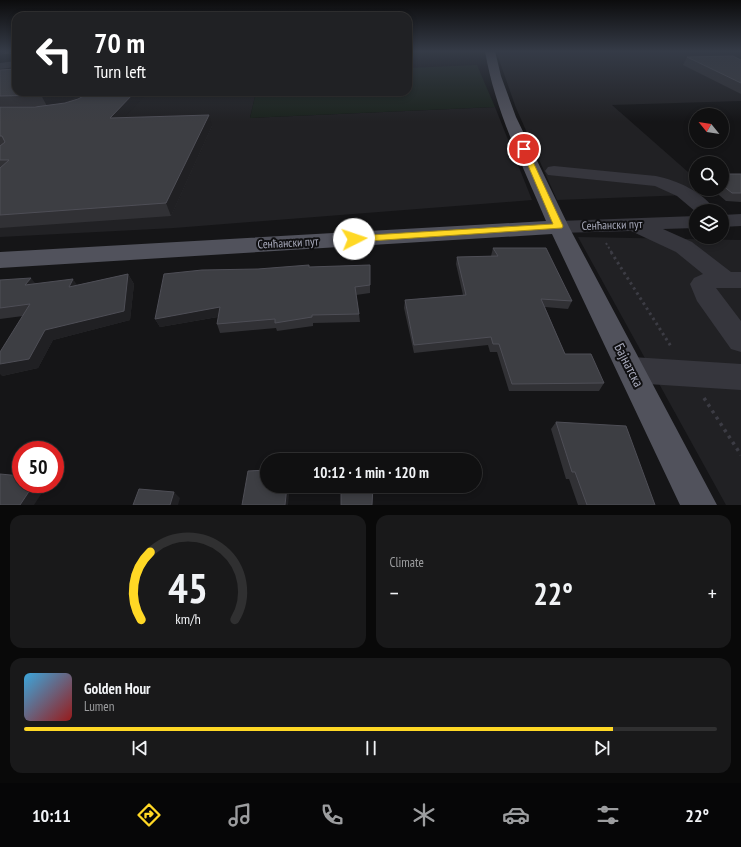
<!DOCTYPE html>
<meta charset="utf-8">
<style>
:root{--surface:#101011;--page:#19191a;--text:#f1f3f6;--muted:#9c9d9f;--line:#303031;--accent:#ffd825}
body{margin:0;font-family:"PT Sans Narrow",sans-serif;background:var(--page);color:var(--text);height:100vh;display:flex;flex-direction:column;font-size:15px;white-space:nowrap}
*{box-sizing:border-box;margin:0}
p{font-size:13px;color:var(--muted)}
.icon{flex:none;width:22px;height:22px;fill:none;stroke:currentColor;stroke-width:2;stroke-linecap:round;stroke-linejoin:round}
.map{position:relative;height:505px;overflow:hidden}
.details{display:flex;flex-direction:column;gap:10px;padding:10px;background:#090909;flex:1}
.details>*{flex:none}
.top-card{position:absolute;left:12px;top:12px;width:400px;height:84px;border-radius:12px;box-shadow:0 2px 6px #0003,0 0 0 1px var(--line);background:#202124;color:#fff;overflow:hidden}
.needle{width:26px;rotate:300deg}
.buttons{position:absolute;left:689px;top:108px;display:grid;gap:8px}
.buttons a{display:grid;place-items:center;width:40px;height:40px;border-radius:50%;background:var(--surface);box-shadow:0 2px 6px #0003,0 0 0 1px var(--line);font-size:20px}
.speed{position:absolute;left:12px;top:441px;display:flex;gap:8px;font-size:20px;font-weight:700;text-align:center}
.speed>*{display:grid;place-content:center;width:52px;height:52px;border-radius:50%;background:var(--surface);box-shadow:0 2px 6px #0003,0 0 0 1px var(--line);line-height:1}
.speed .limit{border:6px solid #d22;background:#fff;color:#111}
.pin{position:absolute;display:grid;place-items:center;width:34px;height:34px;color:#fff;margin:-17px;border:2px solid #fff;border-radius:50%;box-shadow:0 1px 4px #0007}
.me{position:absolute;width:44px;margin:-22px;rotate:86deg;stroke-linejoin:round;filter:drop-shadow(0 0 3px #0008)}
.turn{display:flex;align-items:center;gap:14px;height:84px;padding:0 16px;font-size:18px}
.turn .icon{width:52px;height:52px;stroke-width:2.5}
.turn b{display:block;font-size:28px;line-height:34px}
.big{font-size:30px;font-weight:600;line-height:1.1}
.details .widget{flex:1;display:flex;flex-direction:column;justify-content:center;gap:6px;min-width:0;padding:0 14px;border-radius:12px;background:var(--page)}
.details .dial{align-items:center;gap:0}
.dial svg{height:104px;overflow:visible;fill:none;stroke:var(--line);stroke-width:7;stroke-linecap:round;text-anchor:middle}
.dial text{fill:var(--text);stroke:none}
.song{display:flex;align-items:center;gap:12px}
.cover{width:48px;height:48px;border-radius:6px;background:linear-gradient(135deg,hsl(200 70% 55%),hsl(0 70% 35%))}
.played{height:4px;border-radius:2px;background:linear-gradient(90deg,var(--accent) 85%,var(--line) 85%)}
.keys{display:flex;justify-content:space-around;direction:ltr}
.heat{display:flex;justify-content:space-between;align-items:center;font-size:22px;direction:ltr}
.details .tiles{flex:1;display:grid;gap:10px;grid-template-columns:1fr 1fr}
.widget:last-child{grid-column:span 2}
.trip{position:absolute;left:260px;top:453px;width:222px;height:40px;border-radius:20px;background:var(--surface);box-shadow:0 2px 6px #0003,0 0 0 1px var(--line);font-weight:600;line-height:40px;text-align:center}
.menu{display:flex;height:64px;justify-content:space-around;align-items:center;background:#060607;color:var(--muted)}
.menu .icon{width:28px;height:28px}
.menu .active{color:var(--accent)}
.menu b{font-size:18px;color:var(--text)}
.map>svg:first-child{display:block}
.built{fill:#212124}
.green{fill:#1b231d}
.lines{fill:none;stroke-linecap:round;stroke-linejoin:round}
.path-far2{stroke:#3c3c44;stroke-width:2;stroke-dasharray:2 2.5;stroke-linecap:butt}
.path-far1{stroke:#3c3c44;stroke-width:3;stroke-dasharray:2.5 3.5;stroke-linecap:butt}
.path{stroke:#3c3c44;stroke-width:3.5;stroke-dasharray:3 4.5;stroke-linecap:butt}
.minor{fill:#36363d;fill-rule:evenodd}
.major{fill:#51525c;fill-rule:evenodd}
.rail-casing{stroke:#484952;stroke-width:2.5}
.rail{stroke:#101012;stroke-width:1.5;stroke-dasharray:4.5;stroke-linecap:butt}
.wall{fill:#313135}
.shaded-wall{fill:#202023}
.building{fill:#3d3e43;stroke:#4e4e56}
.route{fill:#ffd825;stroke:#a68c18}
.labels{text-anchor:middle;stroke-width:4;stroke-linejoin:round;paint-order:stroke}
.street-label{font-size:12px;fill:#a6a8b9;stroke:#101012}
.near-street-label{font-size:14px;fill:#a6a8b9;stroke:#101012}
</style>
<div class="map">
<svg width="741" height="505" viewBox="0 0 741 505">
<rect width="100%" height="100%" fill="#151517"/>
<path class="built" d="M496,51H741V101L612,105L696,179V189H707L713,194L557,200L516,108Z
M16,67V92H256L250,118L495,107L532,200L174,228L0,237V68Z
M578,237L741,240V505H726Z"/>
<path class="green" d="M477,65L495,107L250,118L256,92H408V68Z"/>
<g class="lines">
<path class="path-far2" d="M606,243L612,253"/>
<path class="path-far1" d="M611,252L672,348"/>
<path class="path" d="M704,398L741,455"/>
<path class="minor" d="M16,61V67L0,69V63Z
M554,166L656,176C678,181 702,191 716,211H696V212L677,196L655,186L548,175L545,171L548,167Z
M741,214V226L722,227V215Z
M696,216V228L663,229L692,242L731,272H741V288H716L741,321V352L731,349L697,301L690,284L694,278L703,274L676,252L631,231L559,233L552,232L549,227L552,222L559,221Z
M632,357L741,364V390L632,383L622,379L618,370L622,361Z"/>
<path class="major" d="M485,51H495L501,76L516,117L569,227L717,505H680L552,234L0,268V252L546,221C523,166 495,111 485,51Z"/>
<g class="rail-casing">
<path id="rail" d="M0,53L16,52"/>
</g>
<use href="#rail" class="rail"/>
</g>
<path class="wall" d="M687,57L741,60V94L683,65Z
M0,70L87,92L69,101L53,104L125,118L212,126L171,216L0,228V107H35L42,106H0Z
M722,174H741V202L726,201L712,189H722Z
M493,248L572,301L568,309L545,307L565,354L604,383L599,391H509L497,352H490L488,345L414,353L404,308L405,300L463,295L456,264L457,257L491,256Z
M370,265V293L356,295L359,314L360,322L313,323V326L277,331L276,328L220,333L217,324L218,317L160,327L155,319L258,269Z
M128,274L134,284L130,320L53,340L38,368L2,376L23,316L0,319V280L35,284L77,285Z
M556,422L655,505H578L569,479H566L551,429Z"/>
<path class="shaded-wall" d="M60,92H87L69,101L47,106L41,95Z
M135,92H148L114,129L110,118Z
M209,115L212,126L171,216L166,203Z
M128,274L134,284L130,320L53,340L38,368L2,376L0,374V364L45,330Z
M31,278L39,288L25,285Z
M73,279L80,289L69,287Z
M220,307L223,316L160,327L155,319Z
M34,484H46L47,485L34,505H20Z
M287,486H290L288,505H285Z
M174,492L180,498L178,505H170Z"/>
<path class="building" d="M733,56L741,60V83L687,57Z
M16,69V92H60L41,95L0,96V70Z
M91,92H135L110,118L209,115L166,203L0,215V168L9,160H0V146L5,142L2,136H0V107H35L65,103L78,99Z
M722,174H741V193H732L722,185Z
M493,248H546L572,301L541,299L565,354H591L604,383L512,384L499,344H493L491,337L414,345L405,300L466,295L457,257L498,256Z
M309,265V267L370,265V285L355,287L359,314L312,315V317L275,323V319L217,324L220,307L155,319L164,274L202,270L258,269Z
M128,274L124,311L45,330L29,359L0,364V352L30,304L0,308V280L31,278L25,285L73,279L69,287Z
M556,422L626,426L655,505H587L575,472H572Z
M267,470V486H287L285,505H242L248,471Z
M0,474L21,476V484H34L20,505H0Z
M341,486H373L372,505H341Z
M139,489L174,492L170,505H133Z"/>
<linearGradient id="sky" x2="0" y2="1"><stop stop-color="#0c0c0d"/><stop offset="0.42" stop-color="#353b47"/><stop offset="1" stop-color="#353b47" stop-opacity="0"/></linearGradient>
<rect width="741" height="122" fill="url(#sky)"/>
<path class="route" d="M522,148L527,149L563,226L562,228L354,242L349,239L354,236L553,224L521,149Z"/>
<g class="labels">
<g class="street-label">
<text transform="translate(612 225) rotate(-2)" y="4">Сенћански пут</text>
<text transform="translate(288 243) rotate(-3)" y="4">Сенћански пут</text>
</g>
<g class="near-street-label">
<text transform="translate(629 365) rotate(63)" y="5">Бајнатска</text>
</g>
</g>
</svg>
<div class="buttons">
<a><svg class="needle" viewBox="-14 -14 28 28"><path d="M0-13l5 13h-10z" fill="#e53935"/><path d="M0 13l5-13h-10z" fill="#9c9d9f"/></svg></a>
<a><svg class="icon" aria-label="search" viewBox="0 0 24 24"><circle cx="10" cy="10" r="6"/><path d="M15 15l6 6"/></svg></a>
<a><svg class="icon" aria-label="layers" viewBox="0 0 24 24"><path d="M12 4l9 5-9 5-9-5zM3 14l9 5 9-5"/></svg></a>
</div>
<div class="speed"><div class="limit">50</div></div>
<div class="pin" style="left:524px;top:149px;background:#d93025"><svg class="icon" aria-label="arrive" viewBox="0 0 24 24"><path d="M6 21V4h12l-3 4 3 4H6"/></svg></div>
<svg class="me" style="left:354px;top:239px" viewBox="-20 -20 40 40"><circle r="19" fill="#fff"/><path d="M0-13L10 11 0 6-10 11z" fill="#ffd825"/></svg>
<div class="trip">10:12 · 1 min · 120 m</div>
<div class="top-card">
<div class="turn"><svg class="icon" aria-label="left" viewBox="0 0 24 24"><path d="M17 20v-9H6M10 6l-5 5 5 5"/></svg><div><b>70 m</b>Turn left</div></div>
</div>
</div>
<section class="details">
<div class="tiles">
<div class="widget dial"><svg viewBox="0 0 100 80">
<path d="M14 69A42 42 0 1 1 86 69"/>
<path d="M14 69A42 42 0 0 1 21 17" stroke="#ffd825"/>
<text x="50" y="56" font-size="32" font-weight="700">45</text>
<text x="50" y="72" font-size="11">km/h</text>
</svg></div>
<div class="widget"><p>Climate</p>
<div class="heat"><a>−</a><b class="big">22°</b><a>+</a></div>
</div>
<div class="widget">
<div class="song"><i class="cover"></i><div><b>Golden Hour</b><p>Lumen</p></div></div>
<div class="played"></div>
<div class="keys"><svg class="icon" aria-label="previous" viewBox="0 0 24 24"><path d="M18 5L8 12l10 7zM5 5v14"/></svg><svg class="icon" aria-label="pause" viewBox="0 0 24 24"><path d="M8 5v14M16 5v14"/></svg><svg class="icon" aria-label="next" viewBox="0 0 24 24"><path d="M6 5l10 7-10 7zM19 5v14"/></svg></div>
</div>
</div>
</section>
<nav class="menu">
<b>10:11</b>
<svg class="icon active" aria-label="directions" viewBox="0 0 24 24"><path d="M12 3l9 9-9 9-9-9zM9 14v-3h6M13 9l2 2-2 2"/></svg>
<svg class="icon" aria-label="music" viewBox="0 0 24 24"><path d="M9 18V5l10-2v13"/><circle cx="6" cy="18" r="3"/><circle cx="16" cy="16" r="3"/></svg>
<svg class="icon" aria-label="phone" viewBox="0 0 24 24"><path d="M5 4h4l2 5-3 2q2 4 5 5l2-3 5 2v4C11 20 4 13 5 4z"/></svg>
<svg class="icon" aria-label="climate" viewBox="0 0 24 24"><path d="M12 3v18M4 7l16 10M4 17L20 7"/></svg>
<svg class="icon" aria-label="car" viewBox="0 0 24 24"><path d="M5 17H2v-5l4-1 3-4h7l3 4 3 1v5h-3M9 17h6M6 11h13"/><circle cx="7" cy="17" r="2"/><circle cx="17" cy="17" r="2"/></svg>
<svg class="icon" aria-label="filters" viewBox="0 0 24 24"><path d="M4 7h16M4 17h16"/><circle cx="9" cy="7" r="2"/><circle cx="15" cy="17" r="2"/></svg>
<b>22°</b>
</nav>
